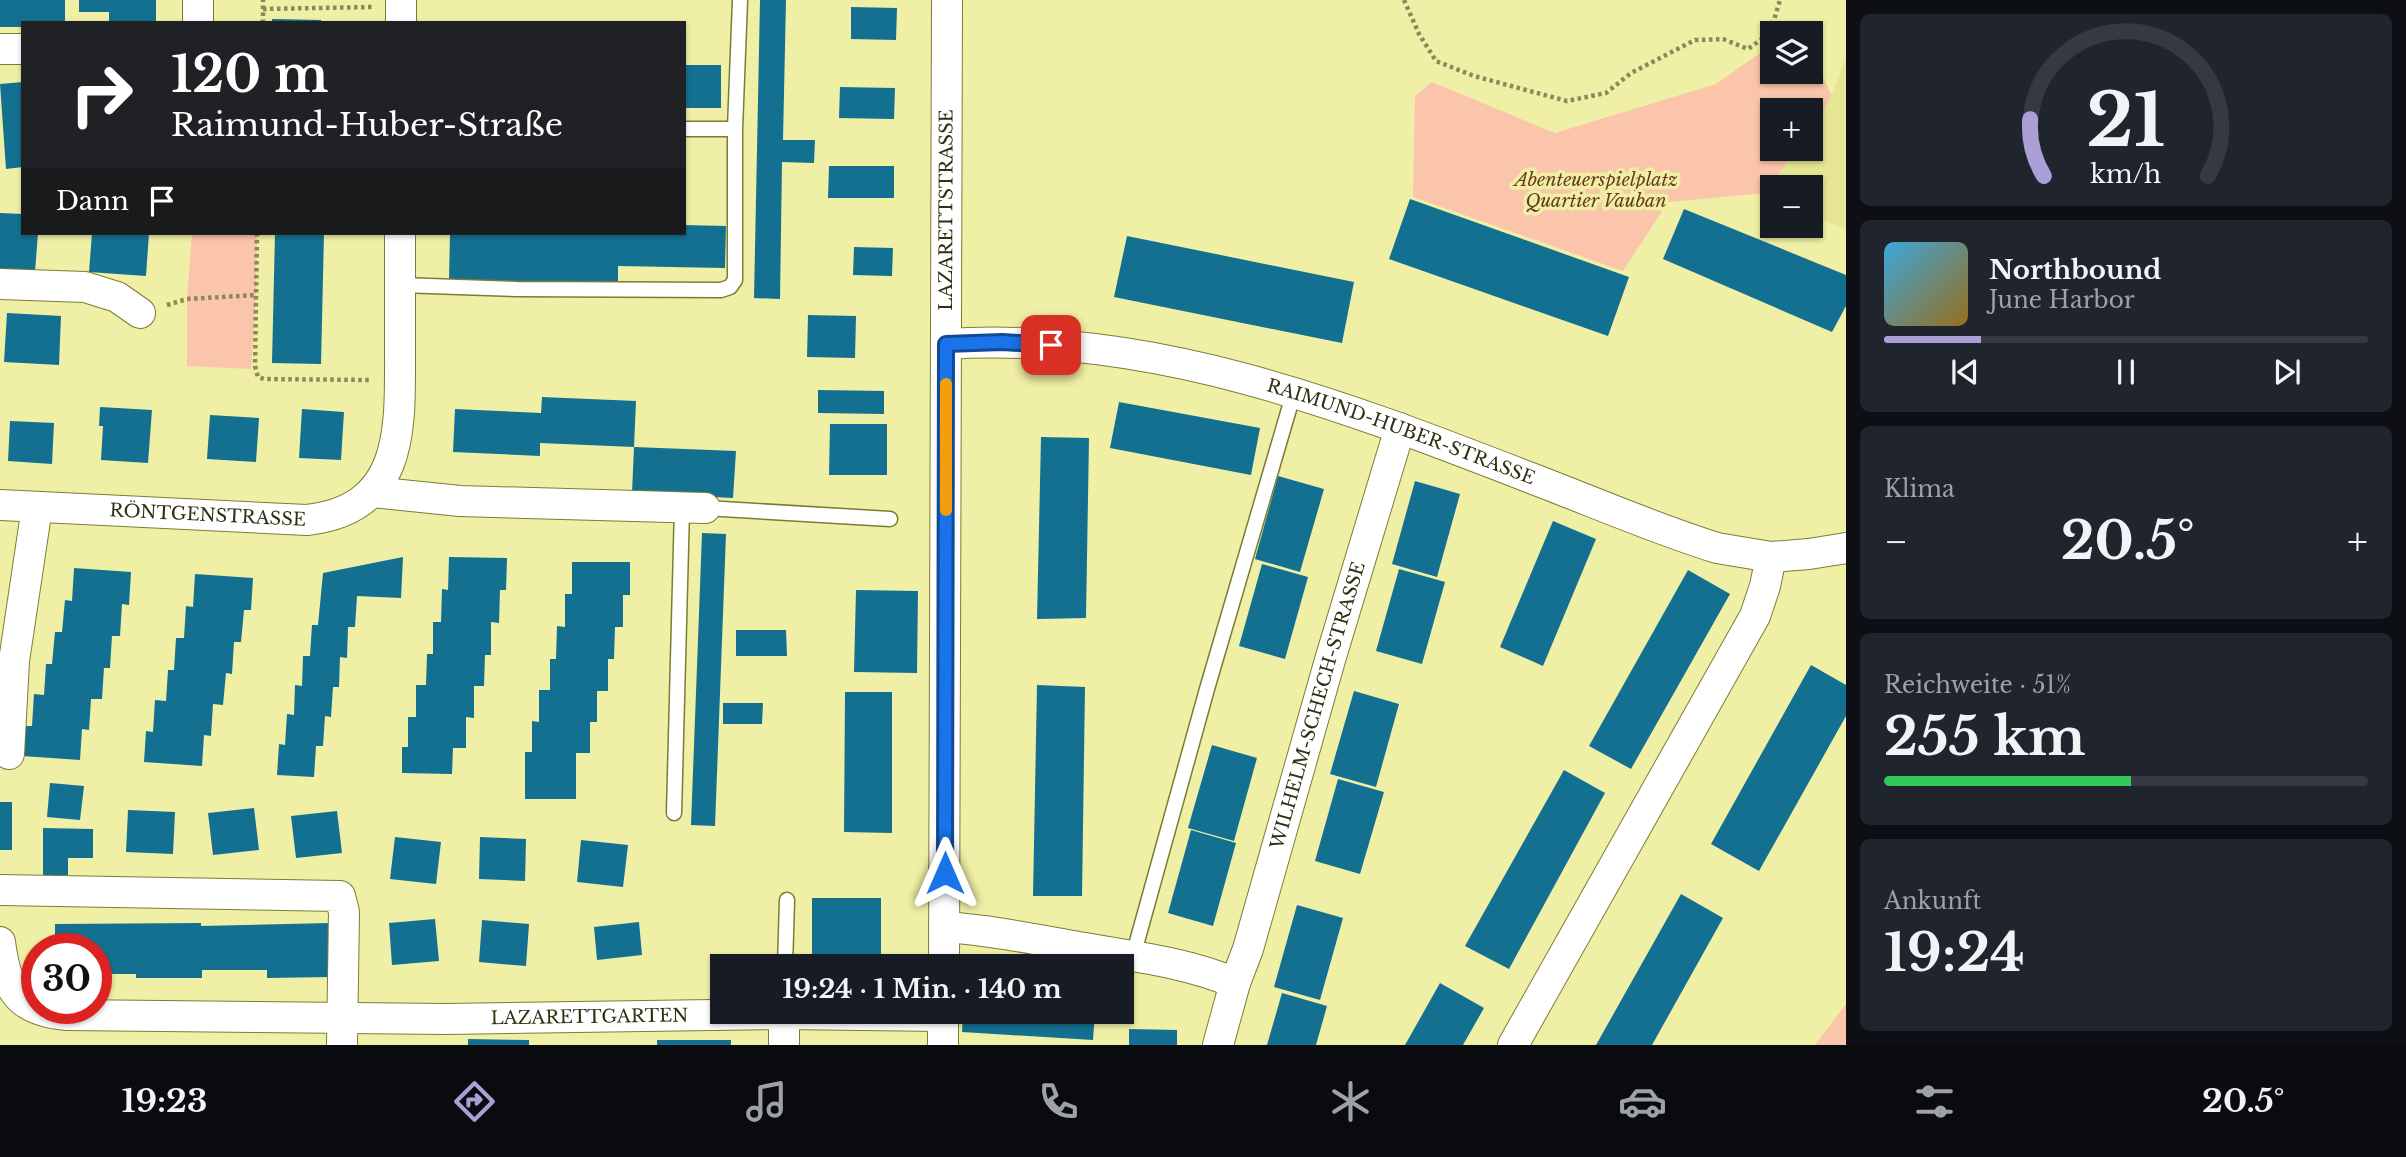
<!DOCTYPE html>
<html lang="de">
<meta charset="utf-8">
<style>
:root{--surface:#171b24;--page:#20242c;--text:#f1f3f6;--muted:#9ea1a6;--line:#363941;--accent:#ab9fd7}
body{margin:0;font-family:"Libre Baskerville",serif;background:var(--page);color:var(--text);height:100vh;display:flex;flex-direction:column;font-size:26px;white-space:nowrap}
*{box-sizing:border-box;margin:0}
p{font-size:23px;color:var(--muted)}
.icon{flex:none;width:38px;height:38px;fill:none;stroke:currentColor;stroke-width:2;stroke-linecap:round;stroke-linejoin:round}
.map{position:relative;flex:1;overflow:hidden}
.panel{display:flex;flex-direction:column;gap:14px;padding:14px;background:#0d0f14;width:560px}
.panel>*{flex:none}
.top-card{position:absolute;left:21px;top:21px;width:665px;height:214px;border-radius:0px;box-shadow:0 2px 5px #0004;background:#202124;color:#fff;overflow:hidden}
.tools{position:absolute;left:1760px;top:21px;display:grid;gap:14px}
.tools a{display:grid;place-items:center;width:63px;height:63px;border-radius:0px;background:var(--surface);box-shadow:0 2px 5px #0004;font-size:35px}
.speed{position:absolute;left:21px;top:933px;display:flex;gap:14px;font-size:35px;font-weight:700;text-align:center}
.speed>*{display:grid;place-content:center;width:91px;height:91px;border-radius:50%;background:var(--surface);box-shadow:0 2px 5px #0004;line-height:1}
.speed .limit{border:10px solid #d22;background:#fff;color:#111}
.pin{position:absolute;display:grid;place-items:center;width:60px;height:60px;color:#fff;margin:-30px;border-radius:14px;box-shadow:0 4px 10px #0006}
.me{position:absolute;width:77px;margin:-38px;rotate:0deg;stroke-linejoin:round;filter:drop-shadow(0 0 5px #0008)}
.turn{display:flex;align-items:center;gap:24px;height:147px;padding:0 35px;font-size:32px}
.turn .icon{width:91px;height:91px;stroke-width:2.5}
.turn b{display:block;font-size:49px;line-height:60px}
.then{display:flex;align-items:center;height:66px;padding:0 35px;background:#0003;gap:14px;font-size:26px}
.big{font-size:52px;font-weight:700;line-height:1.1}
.panel .tile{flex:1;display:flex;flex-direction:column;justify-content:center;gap:10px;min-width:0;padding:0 24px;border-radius:10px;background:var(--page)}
.panel .dial{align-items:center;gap:0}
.dial svg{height:182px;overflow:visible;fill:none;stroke:var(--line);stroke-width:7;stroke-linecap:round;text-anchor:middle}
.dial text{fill:var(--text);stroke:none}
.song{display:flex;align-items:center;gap:21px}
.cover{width:84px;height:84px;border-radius:10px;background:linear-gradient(135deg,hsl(200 70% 55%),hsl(40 70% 35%))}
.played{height:7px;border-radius:4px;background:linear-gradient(90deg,var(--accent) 20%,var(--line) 20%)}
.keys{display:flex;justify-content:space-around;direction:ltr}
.heat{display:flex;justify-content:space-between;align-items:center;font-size:38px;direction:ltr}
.charge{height:10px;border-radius:5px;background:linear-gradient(90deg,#34c759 51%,var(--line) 0)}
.trip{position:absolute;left:710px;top:954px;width:424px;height:70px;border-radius:0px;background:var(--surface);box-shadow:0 2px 5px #0004;font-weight:700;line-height:70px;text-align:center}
.tabs{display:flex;height:112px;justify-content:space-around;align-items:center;background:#090b0e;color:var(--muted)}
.tabs .icon{width:49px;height:49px}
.tabs .selected{color:var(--accent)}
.tabs b{font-size:32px;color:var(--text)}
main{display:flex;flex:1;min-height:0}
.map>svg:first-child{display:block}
.built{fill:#e6e593}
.green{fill:#fac5ab}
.building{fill:#147090}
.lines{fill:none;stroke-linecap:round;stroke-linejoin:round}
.service-casing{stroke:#7d7c34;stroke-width:17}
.minor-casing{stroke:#7d7c34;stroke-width:32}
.path{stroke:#8a8957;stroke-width:4.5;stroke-dasharray:3.5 3.5;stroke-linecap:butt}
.service{stroke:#fff;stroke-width:14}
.minor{stroke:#fff;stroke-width:30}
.route-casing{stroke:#114b97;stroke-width:18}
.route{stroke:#1a73e8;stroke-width:12}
.slow{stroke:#f59e0b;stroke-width:12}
.labels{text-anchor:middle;stroke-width:7;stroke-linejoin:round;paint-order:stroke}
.park-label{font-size:18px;font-style:italic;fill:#6a3a20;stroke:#f0efa6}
.street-label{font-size:18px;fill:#313012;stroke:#f0efa6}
</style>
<main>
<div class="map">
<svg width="1846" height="1045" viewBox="0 0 1846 1045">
<rect width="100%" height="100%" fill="#f0efa6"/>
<path class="built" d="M1846,57V230L1811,214V187H1773V197L1766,193L1796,149H1811V127L1832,96Z"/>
<path class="green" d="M1773,44V72H1811V52L1832,96L1811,127V110H1773V149H1796L1766,193L1668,202L1623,271L1413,197L1415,96L1432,82L1555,133L1716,84Z
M192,233H257L256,295L251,369L187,366V299Z
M1846,1004V1045H1815Z"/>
<path class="building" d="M0,0H65V23H23V27H0Z
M79,0H156V23H109V12H79Z
M760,0H786L783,140H815L814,163L782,162L780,299L754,298Z
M851,7L897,8L896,40L851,39Z
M272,19L321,20V23H272Z
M684,65H721V108H684Z
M23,82V167L6,169L0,84Z
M840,87L895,88L894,119L839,118Z
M829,166H894V198H828Z
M1410,199L1629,277L1608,336L1389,259Z
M1684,209L1846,275V306L1832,332L1663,259Z
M0,213L23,214V233H38L35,272L0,269Z
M684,225L726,226L725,268L618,266V283L449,280L450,233H684Z
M92,233H149L146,276L89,272Z
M275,233H324L321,364L272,363Z
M1127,236L1354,282L1342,343L1114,297Z
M854,247L893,248L892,276L853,275Z
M7,313L61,316L59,365L4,362Z
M808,315L856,316L855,358L807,357Z
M818,390L884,391V414L818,413Z
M542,397L636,401L634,447L540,443V456L453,452L455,409L541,413Z
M1119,402L1260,428L1251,475L1110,448Z
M100,407L152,410L148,463L101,460L103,426H99Z
M302,409L344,412L341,460L299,458Z
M210,415L259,418L256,462L207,459Z
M10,421L54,423L52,464L8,461Z
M830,424H887V475H829Z
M1041,437L1089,438L1086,618L1037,619Z
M634,447L736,451L733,498L632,493Z
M1278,476L1324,489L1300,572L1255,559Z
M1415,481L1460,494L1437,577L1392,564Z
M1553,521L1596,539L1543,666L1500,647Z
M702,533L726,534L715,826L691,825Z
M403,557L401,598L357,596L355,627H348L347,658L340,657L339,687H333L331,717L325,716L323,746H316L314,777L277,775L279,744L285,745L287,714L294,715L295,685L302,686L303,656H310L312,625H318L323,573Z
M449,557L507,558L506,590H500L499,623L491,622V655H485L484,686H474V718L466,717V748H453L452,774L402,773V747H408V717H416V685H426L427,654H433V622H441L442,589L448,590Z
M572,562H630V595H623V627H615L614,659H608V691H597V722H590V753H576V799H525V752H532V721L539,722V690H550V659H556L557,626L565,627V594H572Z
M1262,564L1308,577L1285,659L1239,646Z
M74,568L131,572L129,605L122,604L120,636H112L110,668H104L102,699H91L89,730L82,729L80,760L22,756L25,726H32L34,694L44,695L46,664H52L55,632H62L65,600L72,601Z
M1399,569L1445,582L1422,664L1376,651Z
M1688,570L1730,594L1631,769L1589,746Z
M195,574L253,578L251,610H244L241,642H234L232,674L226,673L223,705L213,704L211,736L204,735L202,766L144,762L146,731L153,732L155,700L166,701L168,670H174L176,638H184L186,606L193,607Z
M856,590L918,591L917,673L854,672Z
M736,630H786L787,656H736Z
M1811,665L1846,685V716L1759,871L1711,844Z
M1037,685L1085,687L1082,896H1033Z
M1354,691L1399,704L1376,787L1330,774Z
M845,692H892V833L844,832Z
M723,703H763L762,724H723Z
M1212,745L1257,758L1234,841L1188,828Z
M1564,770L1605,793L1509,969L1465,946Z
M1338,779L1384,792L1360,874L1315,861Z
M50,783L84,786L80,820L47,817Z
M0,802H12V850H0Z
M254,808L259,850L213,855L208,813Z
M128,810L175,812L173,854L126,852Z
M337,811L342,853L296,858L291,816Z
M43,828L93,829V858H68V875H43Z
M1191,830L1236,843L1213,926L1168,913Z
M395,837L441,842L436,884L390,879Z
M480,837L526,839L525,881L479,879Z
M581,840L628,845L623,887L577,882Z
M1681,894L1723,918L1652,1045H1596Z
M812,898H881V966H812Z
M1297,905L1343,918L1320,1000L1274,987Z
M435,919L439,961L392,965L389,923Z
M482,920L529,924L526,966L479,962Z
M639,922L642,955L597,960L594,927Z
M201,923V926L330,923V977L267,978V970H202V978H136V974H96V948H55V924Z
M1440,983L1484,1008L1463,1045H1405Z
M1282,993L1327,1006L1316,1045H1267Z
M963,1012H1095L1093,1040L962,1032Z
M1129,1029L1177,1030V1045H1129Z
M468,1039L529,1040V1045H468Z
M657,1040H731V1045H657Z"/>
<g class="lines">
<g class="service-casing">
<path id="service" d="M684,129H735
M400,285L517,289L721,290L730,287L735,280V129L740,0
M705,508L890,519
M674,813L682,508
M1133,956L1207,689L1294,392
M785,966L787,900"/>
</g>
<g class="minor-casing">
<g id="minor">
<path d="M198,0V23"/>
<path d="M401,23V0"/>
<path d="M0,49H23"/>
<path d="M0,284L85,287L117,297L140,313"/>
<path id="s1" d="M946,344C1159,330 1360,412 1554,487C1608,508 1662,531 1717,548L1771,557L1809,554L1846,548"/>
<path d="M372,492L460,501L705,508"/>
<path id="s2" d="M0,505L307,520C405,509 400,428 400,351C400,311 400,272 400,233"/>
<path d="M9,754L14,661L37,507"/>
<path d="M0,890L340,896L344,912L342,1045"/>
<path d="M944,927C989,930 1034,939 1078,947C1131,956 1186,962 1235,983"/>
<path id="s3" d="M0,942C6,989 17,1011 67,1015L445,1019L784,1014L943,1016"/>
<path id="s4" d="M944,966L947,0"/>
<path d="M784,1045V1014"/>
<path d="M943,1045V1012"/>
<path id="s5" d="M1218,1045L1235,983L1248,949L1330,660L1400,428"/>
<path d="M1513,1045L1755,616L1765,586L1771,557"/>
</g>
</g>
<path class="path" d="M1404,0L1419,34L1436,61L1474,76L1567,101L1606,93L1631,73L1695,40L1723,39L1748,49L1770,33L1780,0
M263,9L374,7
M263,23V0
M257,233L255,366L258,377L264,379L371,380
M167,305L187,299L256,295"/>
<use href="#service" class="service"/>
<use href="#minor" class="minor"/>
</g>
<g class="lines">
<g class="route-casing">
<path id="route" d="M945,873L946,344L1002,342L1051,345"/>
</g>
<use href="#route" class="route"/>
<path class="slow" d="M946,510V384"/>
</g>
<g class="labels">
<g class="park-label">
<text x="1596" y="186">Abenteuerspielplatz<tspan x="1596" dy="21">Quartier Vauban</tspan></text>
</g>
<g class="street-label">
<text dy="6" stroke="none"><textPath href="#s4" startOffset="756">LAZARETTSTRASSE</textPath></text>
<text dy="6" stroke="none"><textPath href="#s1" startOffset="467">RAIMUND-HUBER-STRASSE</textPath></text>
<text dy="6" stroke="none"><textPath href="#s2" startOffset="208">RÖNTGENSTRASSE</textPath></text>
<text dy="6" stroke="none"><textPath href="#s5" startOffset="354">WILHELM-SCHECH-STRASSE</textPath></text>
<text dy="6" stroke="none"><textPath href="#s3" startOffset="634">LAZARETTGARTEN</textPath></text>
</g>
</g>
</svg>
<div class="tools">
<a><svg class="icon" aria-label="layers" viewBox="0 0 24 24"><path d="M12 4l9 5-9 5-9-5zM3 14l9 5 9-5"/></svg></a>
<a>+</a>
<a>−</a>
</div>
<div class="speed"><div class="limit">30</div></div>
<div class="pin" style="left:1051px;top:345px;background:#d93025"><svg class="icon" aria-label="arrive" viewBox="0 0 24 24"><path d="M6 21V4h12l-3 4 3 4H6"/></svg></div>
<svg class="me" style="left:945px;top:873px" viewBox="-20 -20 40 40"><path d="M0-17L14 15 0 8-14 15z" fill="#1a73e8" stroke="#fff" stroke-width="4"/></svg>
<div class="trip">19:24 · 1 Min. · 140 m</div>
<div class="top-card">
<div class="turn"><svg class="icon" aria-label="right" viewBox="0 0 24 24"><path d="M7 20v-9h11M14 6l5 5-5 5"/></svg><div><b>120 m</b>Raimund-Huber-Straße</div></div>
<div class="then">Dann<svg class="icon" aria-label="arrive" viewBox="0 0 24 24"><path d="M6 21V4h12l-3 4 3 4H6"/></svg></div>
</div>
</div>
<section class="panel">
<div class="tile dial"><svg viewBox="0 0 100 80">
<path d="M14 69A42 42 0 1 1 86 69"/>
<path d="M14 69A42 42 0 0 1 8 44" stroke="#ab9fd7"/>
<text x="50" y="56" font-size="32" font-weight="700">21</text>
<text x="50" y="72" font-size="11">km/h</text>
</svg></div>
<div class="tile">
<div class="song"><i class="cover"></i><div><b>Northbound</b><p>June Harbor</p></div></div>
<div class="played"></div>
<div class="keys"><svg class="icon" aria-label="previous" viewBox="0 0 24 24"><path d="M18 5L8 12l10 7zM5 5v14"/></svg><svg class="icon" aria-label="pause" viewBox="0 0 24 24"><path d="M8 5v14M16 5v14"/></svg><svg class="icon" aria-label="next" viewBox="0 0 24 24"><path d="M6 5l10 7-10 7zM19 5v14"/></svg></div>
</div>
<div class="tile"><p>Klima</p>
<div class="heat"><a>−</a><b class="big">20.5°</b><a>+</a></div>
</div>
<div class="tile"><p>Reichweite · 51%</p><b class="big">255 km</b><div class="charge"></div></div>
<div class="tile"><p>Ankunft</p><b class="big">19:24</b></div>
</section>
</main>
<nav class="tabs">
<b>19:23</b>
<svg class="icon selected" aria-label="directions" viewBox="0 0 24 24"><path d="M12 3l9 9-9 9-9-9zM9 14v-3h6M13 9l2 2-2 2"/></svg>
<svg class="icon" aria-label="music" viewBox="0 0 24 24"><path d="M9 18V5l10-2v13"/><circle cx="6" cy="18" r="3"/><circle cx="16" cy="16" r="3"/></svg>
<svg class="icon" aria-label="phone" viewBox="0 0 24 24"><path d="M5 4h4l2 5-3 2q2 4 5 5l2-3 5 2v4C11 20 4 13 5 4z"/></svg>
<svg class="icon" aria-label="climate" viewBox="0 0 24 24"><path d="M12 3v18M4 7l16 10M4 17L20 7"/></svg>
<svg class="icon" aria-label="car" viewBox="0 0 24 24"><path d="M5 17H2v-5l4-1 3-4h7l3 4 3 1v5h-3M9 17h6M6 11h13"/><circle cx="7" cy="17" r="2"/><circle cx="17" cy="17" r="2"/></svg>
<svg class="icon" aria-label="filters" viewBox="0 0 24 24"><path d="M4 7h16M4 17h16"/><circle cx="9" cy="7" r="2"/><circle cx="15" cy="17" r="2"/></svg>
<b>20.5°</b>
</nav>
